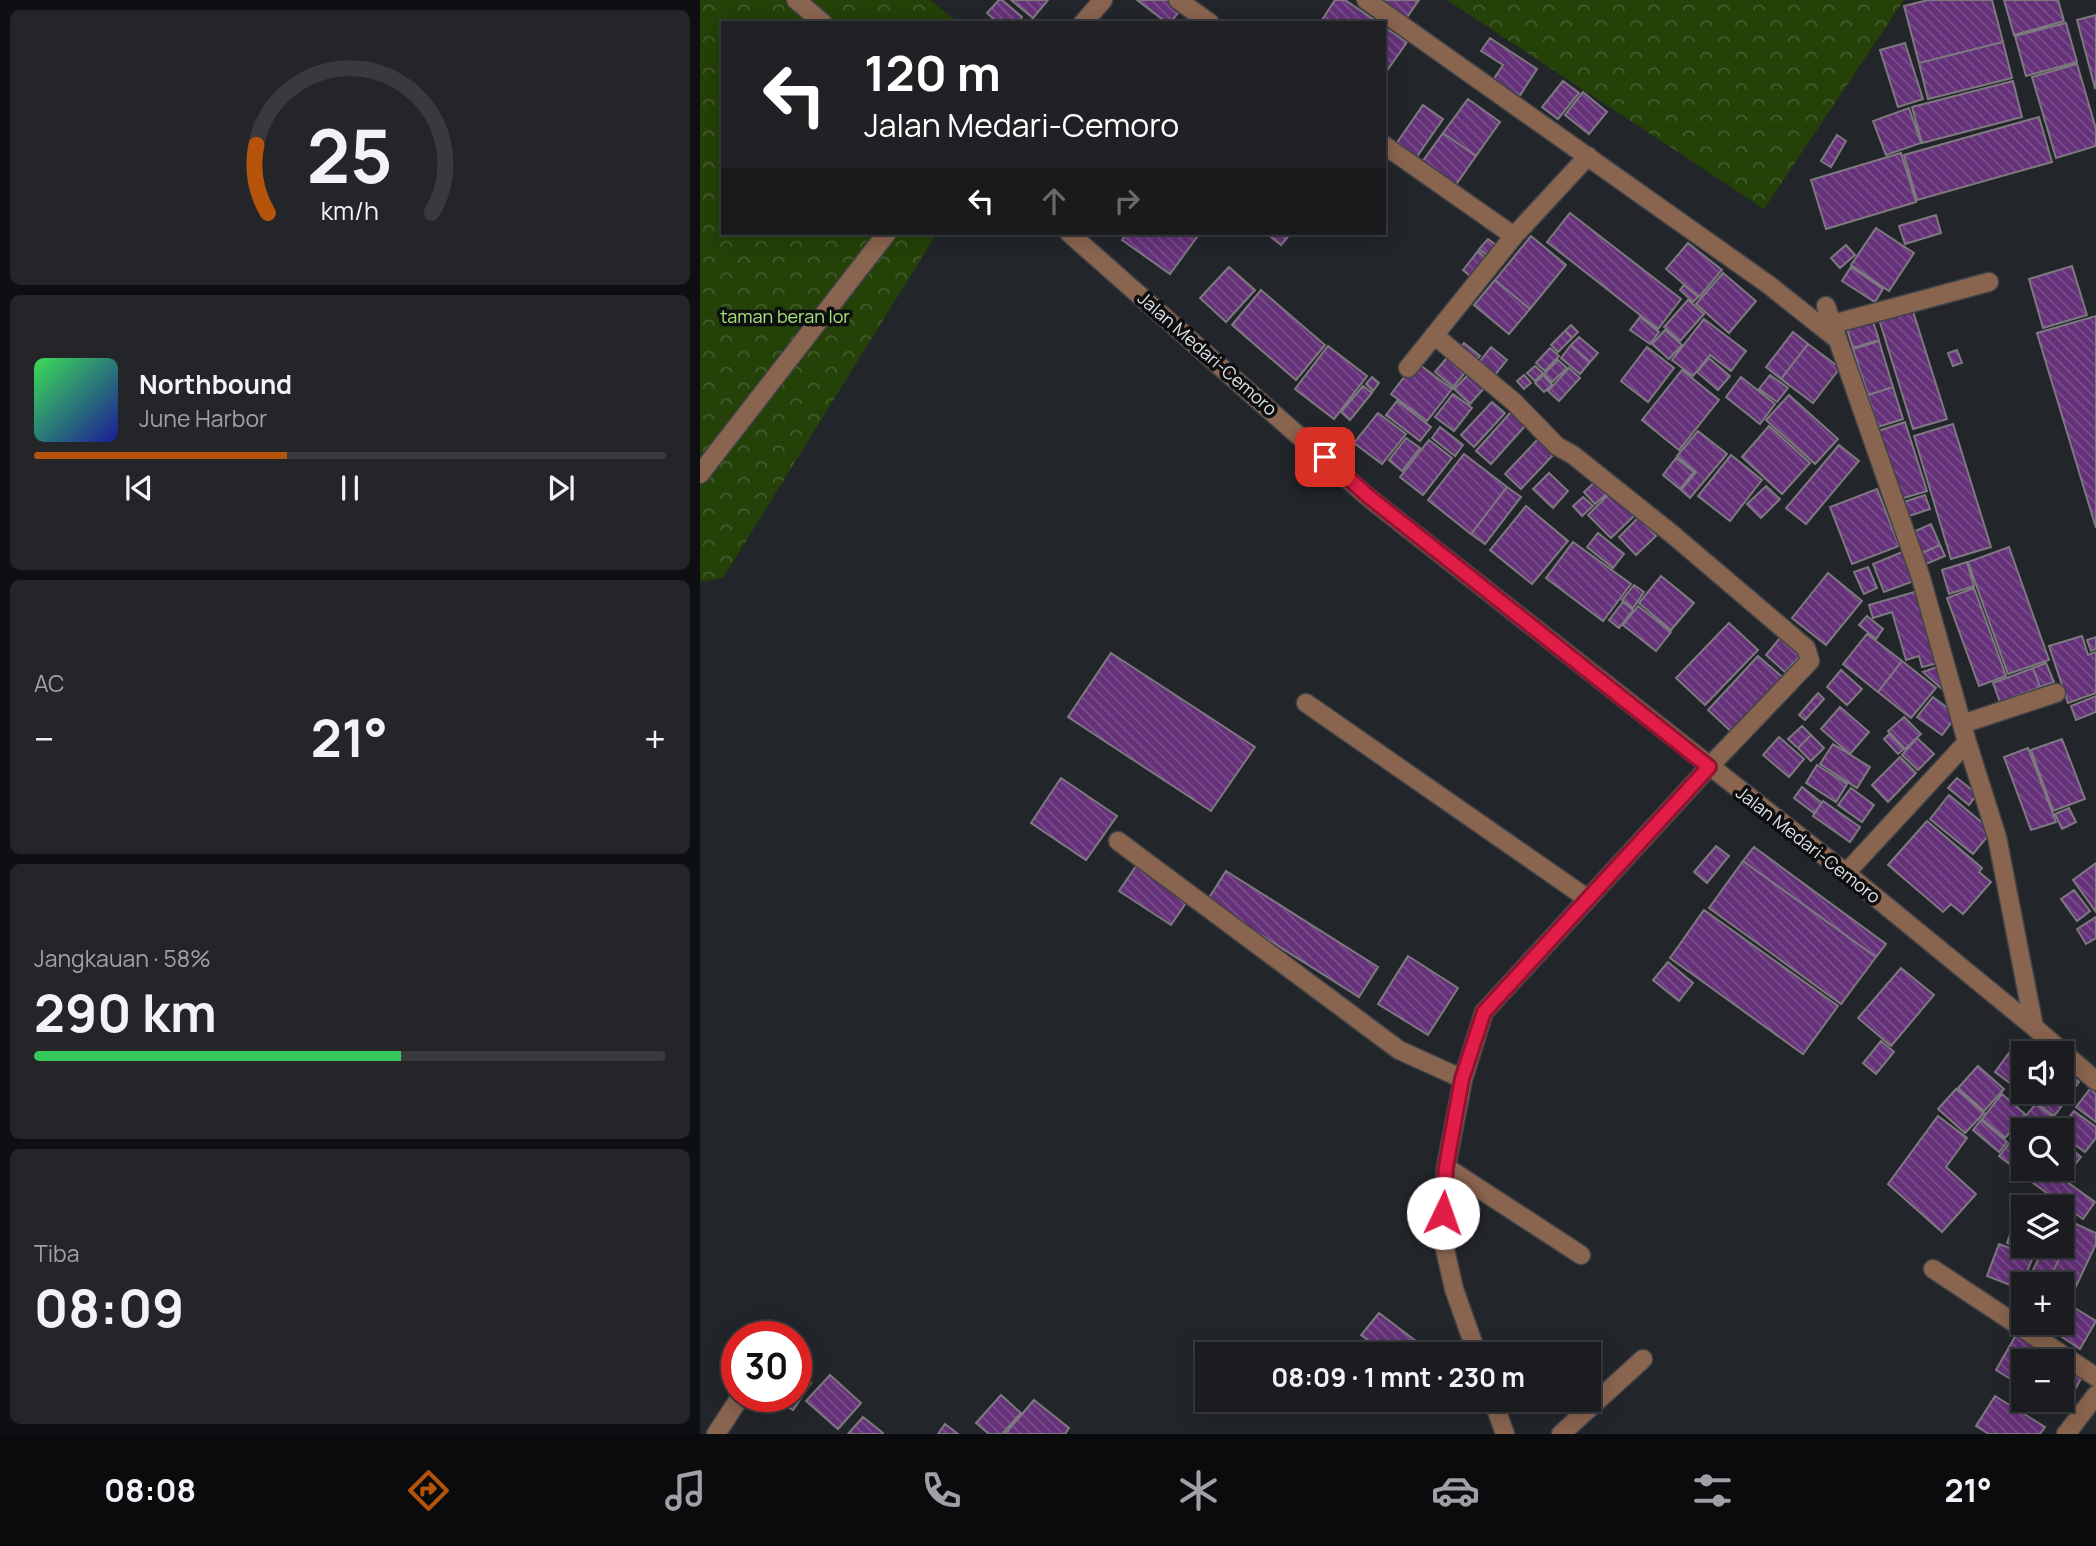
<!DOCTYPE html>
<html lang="id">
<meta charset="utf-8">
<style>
:root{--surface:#1a1c20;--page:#232529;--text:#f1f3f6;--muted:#9fa1a5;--line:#383a3e;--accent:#b45309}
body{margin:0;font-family:Manrope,sans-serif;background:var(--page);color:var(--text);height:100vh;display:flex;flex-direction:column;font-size:26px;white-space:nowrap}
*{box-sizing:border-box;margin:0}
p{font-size:23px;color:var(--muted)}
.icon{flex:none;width:38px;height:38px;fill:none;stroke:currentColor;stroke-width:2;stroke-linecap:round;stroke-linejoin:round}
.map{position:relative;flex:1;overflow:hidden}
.side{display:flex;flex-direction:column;gap:10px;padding:10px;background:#0e0f12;width:700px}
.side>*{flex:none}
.banner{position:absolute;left:21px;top:21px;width:665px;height:214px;border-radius:0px;box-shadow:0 4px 18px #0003,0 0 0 2px var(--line);background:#202124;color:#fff;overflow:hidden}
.buttons{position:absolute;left:1311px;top:1041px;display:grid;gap:14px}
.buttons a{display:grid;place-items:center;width:63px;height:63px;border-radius:0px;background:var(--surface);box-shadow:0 4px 18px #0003,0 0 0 2px var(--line);font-size:35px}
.speed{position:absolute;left:21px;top:1321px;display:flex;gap:14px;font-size:35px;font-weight:700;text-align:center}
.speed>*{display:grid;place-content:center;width:91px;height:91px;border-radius:50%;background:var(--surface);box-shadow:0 4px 18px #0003,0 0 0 2px var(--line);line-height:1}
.speed .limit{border:10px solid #d22;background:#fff;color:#111}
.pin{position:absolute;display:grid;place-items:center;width:60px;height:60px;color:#fff;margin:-30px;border-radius:14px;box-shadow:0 4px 10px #0006}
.me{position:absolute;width:77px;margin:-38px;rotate:3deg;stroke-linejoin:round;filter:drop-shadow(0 0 5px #0008)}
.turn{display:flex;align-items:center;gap:24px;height:147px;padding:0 28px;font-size:32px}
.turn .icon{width:91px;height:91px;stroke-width:2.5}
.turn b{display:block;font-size:49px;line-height:60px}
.lanes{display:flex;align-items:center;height:66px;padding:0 28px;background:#0003;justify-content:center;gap:35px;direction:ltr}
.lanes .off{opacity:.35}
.big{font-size:52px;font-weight:700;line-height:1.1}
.side .tile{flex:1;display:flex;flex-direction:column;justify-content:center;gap:10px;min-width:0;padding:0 24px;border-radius:10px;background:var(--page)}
.side .dial{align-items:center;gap:0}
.dial svg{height:182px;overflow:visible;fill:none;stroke:var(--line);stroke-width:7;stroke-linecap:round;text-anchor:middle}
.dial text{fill:var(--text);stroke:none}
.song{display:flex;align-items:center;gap:21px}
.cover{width:84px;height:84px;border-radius:10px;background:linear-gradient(135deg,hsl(130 70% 55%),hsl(240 70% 35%))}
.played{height:7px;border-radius:4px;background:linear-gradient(90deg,var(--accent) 40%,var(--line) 40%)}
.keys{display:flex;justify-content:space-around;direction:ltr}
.heat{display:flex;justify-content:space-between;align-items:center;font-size:38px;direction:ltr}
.charge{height:10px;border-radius:5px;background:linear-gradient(90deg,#34c759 58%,var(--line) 0)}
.trip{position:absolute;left:495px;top:1342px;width:406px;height:70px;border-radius:0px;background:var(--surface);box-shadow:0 4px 18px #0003,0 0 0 2px var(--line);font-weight:700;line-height:70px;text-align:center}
.tabs{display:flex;height:112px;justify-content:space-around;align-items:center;background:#0a0b0d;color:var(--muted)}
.tabs .icon{width:49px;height:49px}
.tabs .current{color:var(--accent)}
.tabs b{font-size:32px;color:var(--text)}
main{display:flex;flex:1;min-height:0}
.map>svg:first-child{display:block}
.park{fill:url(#park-crowns)}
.building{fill:url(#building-back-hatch);stroke:#7d797f;stroke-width:2}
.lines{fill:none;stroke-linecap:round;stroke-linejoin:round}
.minor-casing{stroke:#404348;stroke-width:21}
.minor{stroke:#89644f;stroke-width:18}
.route-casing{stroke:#92132f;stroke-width:18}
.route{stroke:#e11d48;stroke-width:12}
.labels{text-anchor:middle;stroke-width:7;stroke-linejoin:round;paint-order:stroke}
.park-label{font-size:18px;fill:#a6e577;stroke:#0d0e10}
.street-label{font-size:18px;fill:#dee0e3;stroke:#0d0e10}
</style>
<main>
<section class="side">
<div class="tile dial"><svg viewBox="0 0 100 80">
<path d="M14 69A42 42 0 1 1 86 69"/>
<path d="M14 69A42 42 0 0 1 9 39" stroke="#b45309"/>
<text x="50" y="56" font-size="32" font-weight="700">25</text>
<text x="50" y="72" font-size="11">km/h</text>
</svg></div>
<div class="tile">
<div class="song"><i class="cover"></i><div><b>Northbound</b><p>June Harbor</p></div></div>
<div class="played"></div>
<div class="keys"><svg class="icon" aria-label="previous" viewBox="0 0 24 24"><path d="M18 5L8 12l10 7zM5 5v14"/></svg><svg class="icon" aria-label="pause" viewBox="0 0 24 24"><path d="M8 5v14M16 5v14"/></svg><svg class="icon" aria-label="next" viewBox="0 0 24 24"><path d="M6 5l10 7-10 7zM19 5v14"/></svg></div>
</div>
<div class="tile"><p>AC</p>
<div class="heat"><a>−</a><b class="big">21°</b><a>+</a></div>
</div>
<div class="tile"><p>Jangkauan · 58%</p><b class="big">290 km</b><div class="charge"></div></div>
<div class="tile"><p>Tiba</p><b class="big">08:09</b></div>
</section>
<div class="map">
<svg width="1396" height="1434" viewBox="0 0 1396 1434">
<defs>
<pattern id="park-crowns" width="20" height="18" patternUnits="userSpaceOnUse" patternTransform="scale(1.75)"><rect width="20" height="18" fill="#244108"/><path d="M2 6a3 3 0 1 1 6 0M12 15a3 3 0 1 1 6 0" fill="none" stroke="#435c2c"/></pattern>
<pattern id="building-back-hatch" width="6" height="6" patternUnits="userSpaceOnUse" patternTransform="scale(1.75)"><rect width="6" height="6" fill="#653179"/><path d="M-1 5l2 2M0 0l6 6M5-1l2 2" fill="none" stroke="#7b4f8c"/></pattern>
</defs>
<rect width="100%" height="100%" fill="#22252a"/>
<path class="park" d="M0,0H230L259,23H23V233H237L23,578L0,582Z
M747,0H1204L1064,209Z"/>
<path class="building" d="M299,0H302L322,17L318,23H298L287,13Z
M311,0H348L333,18Z
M437,0H472L482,8L470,23H467Z
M635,0H645L679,23H620Z
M677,0H719L705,20Z
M1228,0H1292L1303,42L1219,63L1204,6Z
M1304,0H1358L1364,21L1314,35Z
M1396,15V87L1395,88L1377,20Z
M1366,23L1377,62L1326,76L1315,36Z
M684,27L707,42L684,75Z
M790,38L837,69L819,97L793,80L803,65L781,51Z
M1303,42L1312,78L1228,99L1219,63Z
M1205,43L1223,99L1198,107L1180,50Z
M1377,64L1396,129V146L1356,158L1332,77Z
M863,81L879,93L858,119L842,107Z
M1313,81L1322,117L1222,143L1212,107Z
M883,92L907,112L889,134L865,115Z
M768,99L800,122L776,156L743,133Z
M723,105L743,119L716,158L696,144Z
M1209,108L1221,143L1186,155L1173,121Z
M1339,117L1352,162L1217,200L1204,155Z
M743,133L776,156L755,186L722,162Z
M1137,135L1146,141L1131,167L1121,161Z
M1201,153L1216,202L1126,229L1111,180Z
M870,213L981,299L958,329L847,242Z
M1236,215L1241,233L1205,244L1199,226Z
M1176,228L1214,253L1189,291L1151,265Z
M427,233H490L497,237L470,274L422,240Z
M566,233H591L581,245Z
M831,236L866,265L830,309L795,280Z
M788,239L800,248L791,258L779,249Z
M988,243L1022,270L999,297L966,269Z
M1146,245L1155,255L1140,268L1131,258Z
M778,251L789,261L774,279L763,270Z
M1372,266L1387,315L1343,328L1329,279Z
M529,267L555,290L526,322L500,298Z
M1151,267L1183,289L1175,302L1142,281Z
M1023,273L1056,301L1029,333L996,304Z
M795,280L830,309L809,334L774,305Z
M984,285L998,297L993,302L980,290Z
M561,290L625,345L596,380L532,325Z
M988,300L1004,314L980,341L964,327Z
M1211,305L1247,419L1213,429L1178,316Z
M1171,315L1179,340L1153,348L1145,323Z
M1396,316V528L1337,333Z
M940,317L959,332L950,344L930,330Z
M1004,319L1046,351L1031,371L1010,355L993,376L972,360Z
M871,325L878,332L872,338L865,331Z
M965,330L982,345L969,359L952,344Z
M865,331L872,338L858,352L851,345Z
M1093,332L1108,344L1081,379L1066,367Z
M879,337L898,353L890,362L871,345Z
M1179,341L1193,387L1168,395L1153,349Z
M764,343L780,356L774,363L758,350Z
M1108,344L1140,368L1113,403L1081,379Z
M871,345L890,362L880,374L861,358Z
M628,346L667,376L634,419L595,389Z
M791,347L807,360L794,376L778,364Z
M947,347L974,368L948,402L921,381Z
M850,348L859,356L845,371L836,363Z
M1257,350L1262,363L1253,366L1248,353Z
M751,353L769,368L753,387L735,372Z
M1009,358L1030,376L1018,390L997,372Z
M858,360L867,368L852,382L844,374Z
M716,362L752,389L727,421L691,394Z
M835,366L843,373L835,381L827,373Z
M869,368L880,378L859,401L848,391Z
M982,370L1019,400L979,450L942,420Z
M772,371L787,385L770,404L754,389Z
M824,375L831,383L824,389L817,381Z
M843,375L852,385L844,392L835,383Z
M1070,375L1088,388L1077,402L1059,389Z
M672,377L679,383L673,391L666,384Z
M1041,377L1075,404L1060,424L1026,397Z
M663,386L672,393L650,420L641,412Z
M1193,387L1203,419L1178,427L1168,395Z
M753,394L772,408L754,431L735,417Z
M1089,395L1138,439L1115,464L1066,420Z
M697,401L731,427L720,441L686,415Z
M792,402L805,413L774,447L761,435Z
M811,412L826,425L791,464L776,451Z
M678,413L706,434L682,464L654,443Z
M1205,422L1227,491L1200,499L1178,431Z
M1253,424L1291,547L1251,559L1214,436Z
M1069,426L1110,463L1082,494L1042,457Z
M740,427L763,445L755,456L732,438Z
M998,431L1027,454L990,498L981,490L996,472L977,456Z
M706,438L720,448L702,471L689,460Z
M839,438L855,453L821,489L805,474Z
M729,440L752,458L723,495L700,477Z
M1139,445L1159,461L1106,524L1086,508Z
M764,454L807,487L771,534L728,500Z
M1031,455L1062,480L1030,521L998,496Z
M976,458L994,472L980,489L963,475Z
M849,473L868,491L853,508L833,489Z
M897,480L909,492L895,504L884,492Z
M1066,486L1080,499L1061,518L1047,504Z
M807,487L821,497L785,544L771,534Z
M1177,489L1199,546L1152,564L1130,507Z
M912,491L936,514L911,538L888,515Z
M1225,495L1230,509L1209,516L1204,502Z
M883,497L893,506L882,516L873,506Z
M826,506L868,541L832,584L790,550Z
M938,518L956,536L936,555L919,537Z
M1231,524L1240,545L1222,553L1213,532Z
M898,533L924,554L913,568L887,547Z
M873,542L931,584L903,621L846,578Z
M1240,545L1245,556L1226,564L1222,553Z
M1309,547L1349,660L1308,674L1268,562Z
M1202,552L1214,581L1184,592L1173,564Z
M1267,562L1274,586L1249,594L1242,570Z
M1168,567L1177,588L1164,594L1154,572Z
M1128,573L1162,601L1126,645L1092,618Z
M961,576L994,603L971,630L939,603Z
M934,585L944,592L933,608L922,600Z
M1274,588L1306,676L1279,686L1247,598Z
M1218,591L1238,663L1222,667L1219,656L1206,660L1192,612L1173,618L1169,605Z
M923,602L933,610L919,628L909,620Z
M938,606L971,632L956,651L923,625Z
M1167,616L1183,629L1176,639L1159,625Z
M1029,623L1058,650L1005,705L976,678Z
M1167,634L1202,661L1178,692L1143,664Z
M1382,636L1388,655L1396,652V693L1368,703L1349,646Z
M1396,637V649L1391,651L1387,640Z
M1080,638L1100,656L1085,672L1066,655Z
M411,653L555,747L511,811L368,717Z
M1058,656L1088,682L1037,737L1008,710Z
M1202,661L1236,688L1211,718L1178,692Z
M1346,663L1354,682L1340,687L1333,668Z
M1240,666L1248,687L1242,689L1223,672Z
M1333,668L1340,687L1300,702L1293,683Z
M1141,670L1162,689L1147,705L1127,687Z
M1118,693L1124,699L1105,720L1099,715Z
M1396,696V712L1376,720L1371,706Z
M1233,697L1257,715L1242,735L1217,717Z
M1140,707L1169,732L1150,754L1121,729Z
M1204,717L1221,734L1205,749L1188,731Z
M1102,726L1111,735L1098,748L1088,739Z
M1189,734L1204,749L1198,754L1184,739Z
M1111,735L1124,748L1111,761L1098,748Z
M1079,737L1104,759L1089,777L1063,755Z
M1217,738L1234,754L1218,770L1202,755Z
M1362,739L1385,799L1353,811L1331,750Z
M1133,744L1170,767L1157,788L1120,764Z
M1328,748L1356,822L1331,830L1304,757Z
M1200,757L1216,773L1188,802L1172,785Z
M1117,765L1147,784L1136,802L1106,783Z
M361,778L417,816L386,860L331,823Z
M1257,778L1277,794L1269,805L1248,788Z
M1102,787L1122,803L1114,813L1094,798Z
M1151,788L1174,805L1162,822L1138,805Z
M1249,795L1292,831L1273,854L1230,819Z
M1123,801L1160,827L1150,842L1113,816Z
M1369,808L1376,822L1362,829L1355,814Z
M1227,821L1282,868L1279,872L1291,882L1263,914L1251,904L1243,912L1188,865Z
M1016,846L1029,856L1007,883L994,872Z
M1054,847L1186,944L1176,957L1043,861Z
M1043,861L1176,957L1141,1004L1009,908Z
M1396,863V912L1373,880Z
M436,866L488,900L471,925L419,891Z
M526,871L678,967L659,997L507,901Z
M1374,890L1390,911L1377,921L1361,899Z
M1004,910L1138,1006L1103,1054L970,958Z
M1396,917V938L1386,944L1377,929Z
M708,956L758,988L728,1035L678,1004Z
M968,962L993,983L979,1001L953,980Z
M1201,968L1234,995L1191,1046L1158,1018Z
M1181,1041L1194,1052L1176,1074L1163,1063Z
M1309,1053L1323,1064V1092H1360L1368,1098L1354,1116L1295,1072Z
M1278,1066L1304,1089L1284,1111L1258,1088Z
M1362,1069L1379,1082L1369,1095L1362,1090Z
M1256,1089L1284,1113L1265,1133L1238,1109Z
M1390,1089L1396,1094V1122L1376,1107Z
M1302,1094L1325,1114L1305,1138L1282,1119Z
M1336,1104L1359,1122L1351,1130L1323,1131L1317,1126Z
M1374,1111L1396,1127V1138L1385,1152L1362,1135L1360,1130Z
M1238,1116L1267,1138L1246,1167L1276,1194L1242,1232L1188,1184Z
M1281,1120L1307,1142L1299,1152L1273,1130Z
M1319,1131L1323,1134V1169H1330L1325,1176L1299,1156Z
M1362,1141L1381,1157L1364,1178L1353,1169H1362Z
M1337,1169H1349L1395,1202L1383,1219L1329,1180Z
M1362,1217L1376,1224L1347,1284H1326L1345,1246H1362Z
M1314,1223L1323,1226V1246H1335L1333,1253L1307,1243Z
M1376,1224L1396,1233V1244L1362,1316V1284H1347Z
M1299,1244L1333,1257L1320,1289L1287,1276Z
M1373,1307L1396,1321L1380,1349L1356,1333Z
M679,1313L733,1354H687L661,1335Z
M1316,1335L1341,1350L1334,1362H1323V1381L1320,1385L1296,1370Z
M1341,1350L1367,1364L1362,1373V1362H1334Z
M1366,1368L1382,1377L1362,1413L1346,1404L1348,1400H1362V1375Z
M96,1374L111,1383L93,1410L72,1396H96Z
M130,1375L161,1403L138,1429L106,1401Z
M301,1395L321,1413L302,1434H289L276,1423Z
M1295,1396L1345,1427L1340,1434H1289L1276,1426Z
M334,1400L369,1428L365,1434H305Z
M163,1417L183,1433V1434H148Z
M245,1424L258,1434H238Z"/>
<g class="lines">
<g class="minor-casing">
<path id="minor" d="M96,0L123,23
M478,0L510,23
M666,0L1069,285L1137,339
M383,23L403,0
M684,145L814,236
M369,233L668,497L1146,873L1334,1027L1396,1081
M1126,306L1221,578L1267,742L1297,837L1334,1027
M1133,324L1289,282
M734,335L814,402L857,446L873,455L972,534L1106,648L1110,661L1009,767L784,1012L763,1079L746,1167L742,1236L754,1289L777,1354
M708,368L814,236L888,156
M0,474L187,233
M606,703L888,899
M1262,724L1356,693
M418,841L699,1050L763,1079
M1146,873L1267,742
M746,1167L881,1255
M1233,1269L1396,1377
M793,1400L805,1434
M16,1434L41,1396
M861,1434L943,1359
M1366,1434L1396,1395"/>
</g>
<use href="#minor" class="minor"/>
</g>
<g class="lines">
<g class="route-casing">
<path id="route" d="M625,457L668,496L1009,767L784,1012L762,1079L746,1167L743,1213"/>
</g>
<use href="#route" class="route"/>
</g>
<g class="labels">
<g class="park-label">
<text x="85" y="323">taman beran lor</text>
</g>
<g class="street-label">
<text transform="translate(507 354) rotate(41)" y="6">Jalan Medari-Cemoro</text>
<text transform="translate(1108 845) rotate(38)" y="6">Jalan Medari-Cemoro</text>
</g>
</g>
</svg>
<div class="buttons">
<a><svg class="icon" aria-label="sound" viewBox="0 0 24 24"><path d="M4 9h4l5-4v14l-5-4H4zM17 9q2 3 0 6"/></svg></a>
<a><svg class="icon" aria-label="search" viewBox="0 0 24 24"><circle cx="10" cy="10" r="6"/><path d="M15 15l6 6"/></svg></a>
<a><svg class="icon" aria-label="layers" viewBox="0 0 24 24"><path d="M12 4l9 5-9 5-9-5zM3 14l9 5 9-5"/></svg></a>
<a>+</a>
<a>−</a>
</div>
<div class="speed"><div class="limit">30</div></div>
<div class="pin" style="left:625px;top:457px;background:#d93025"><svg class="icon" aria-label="arrive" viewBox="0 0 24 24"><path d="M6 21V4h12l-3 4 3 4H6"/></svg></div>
<svg class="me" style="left:743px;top:1213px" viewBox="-20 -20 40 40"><circle r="19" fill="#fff"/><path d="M0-13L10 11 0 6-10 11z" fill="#e11d48"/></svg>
<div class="trip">08:09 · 1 mnt · 230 m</div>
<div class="banner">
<div class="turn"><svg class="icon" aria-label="left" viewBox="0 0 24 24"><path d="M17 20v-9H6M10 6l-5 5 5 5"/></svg><div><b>120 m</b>Jalan Medari-Cemoro</div></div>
<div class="lanes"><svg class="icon" aria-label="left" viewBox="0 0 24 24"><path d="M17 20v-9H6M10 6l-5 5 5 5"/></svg><svg class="icon off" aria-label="ahead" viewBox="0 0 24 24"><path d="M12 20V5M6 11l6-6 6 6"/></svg><svg class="icon off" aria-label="right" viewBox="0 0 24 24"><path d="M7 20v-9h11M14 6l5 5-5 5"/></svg></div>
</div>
</div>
</main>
<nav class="tabs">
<b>08:08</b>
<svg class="icon current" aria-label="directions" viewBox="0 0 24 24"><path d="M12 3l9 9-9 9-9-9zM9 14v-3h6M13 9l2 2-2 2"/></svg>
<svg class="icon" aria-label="music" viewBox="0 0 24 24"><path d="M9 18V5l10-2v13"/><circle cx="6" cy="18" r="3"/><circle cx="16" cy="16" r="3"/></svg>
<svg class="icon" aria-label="phone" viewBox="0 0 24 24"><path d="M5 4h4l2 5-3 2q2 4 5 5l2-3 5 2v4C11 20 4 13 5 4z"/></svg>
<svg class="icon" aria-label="climate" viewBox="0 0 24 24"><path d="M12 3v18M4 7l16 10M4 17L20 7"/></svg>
<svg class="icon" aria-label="car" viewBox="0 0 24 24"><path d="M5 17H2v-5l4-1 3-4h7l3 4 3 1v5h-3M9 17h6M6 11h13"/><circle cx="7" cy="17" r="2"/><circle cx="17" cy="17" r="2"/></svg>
<svg class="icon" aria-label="filters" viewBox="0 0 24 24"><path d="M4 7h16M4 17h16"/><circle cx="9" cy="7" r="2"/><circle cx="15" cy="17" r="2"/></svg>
<b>21°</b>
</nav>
